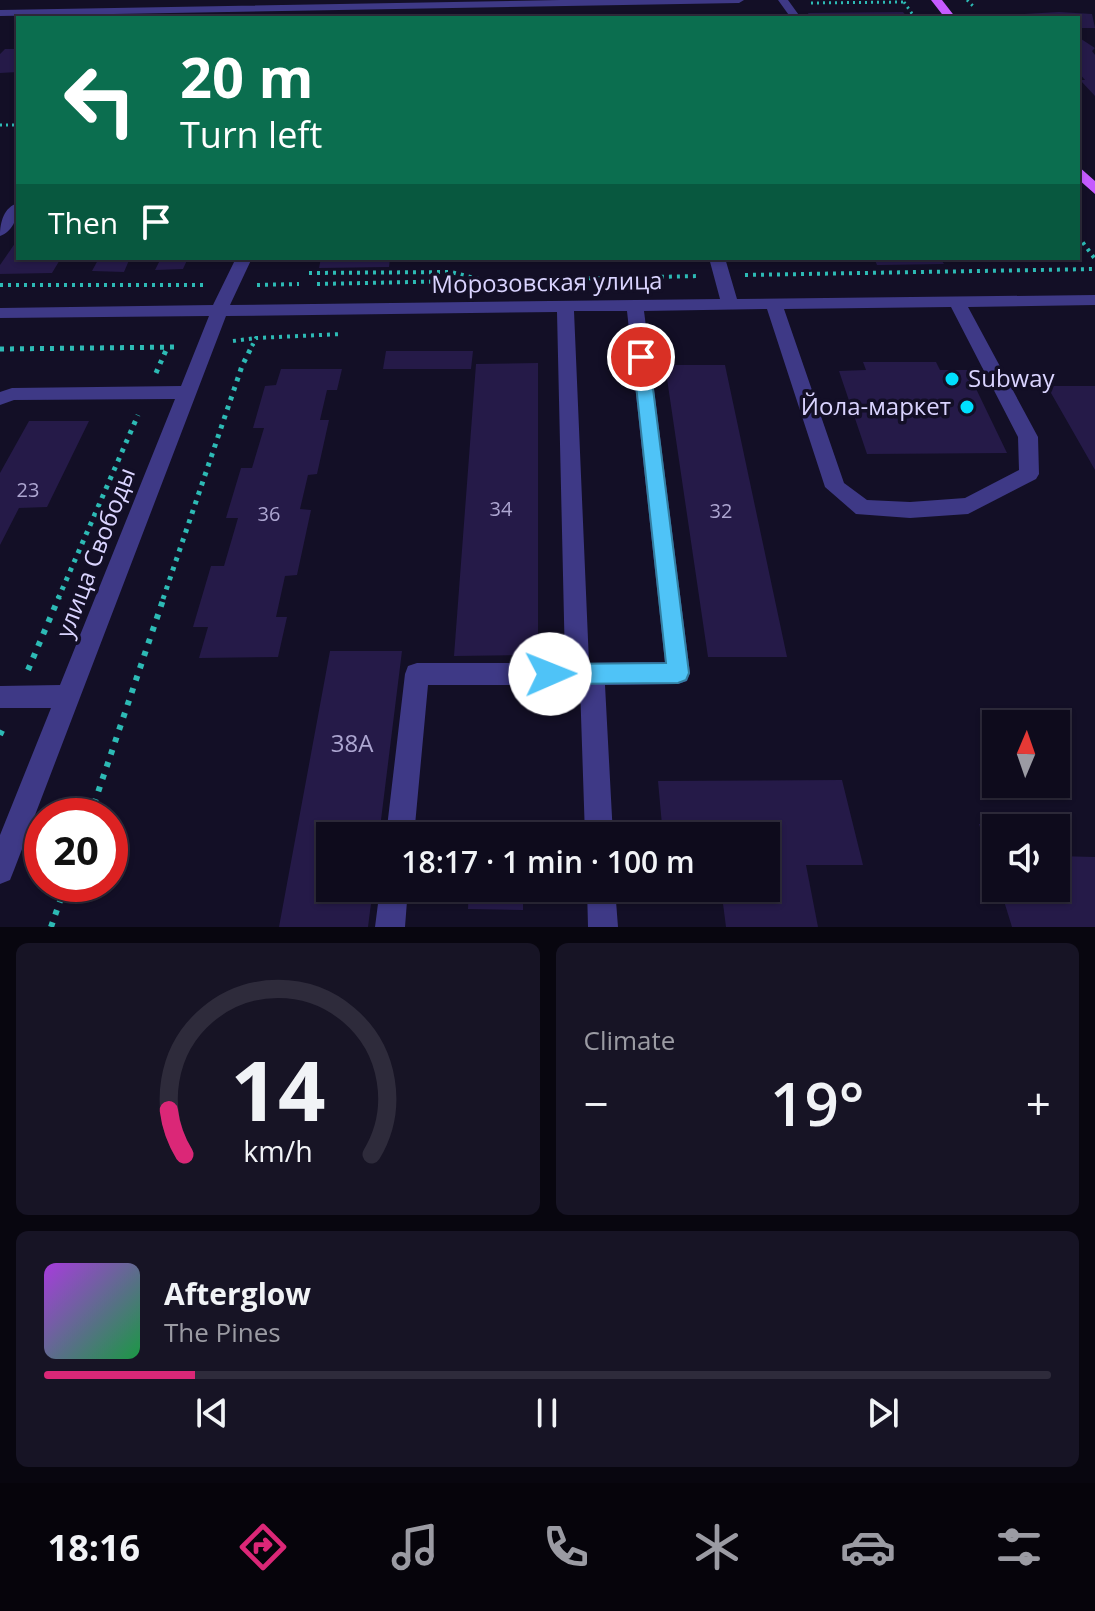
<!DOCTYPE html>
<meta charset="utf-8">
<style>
:root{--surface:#0e0b1c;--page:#171425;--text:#f1f3f6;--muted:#9b9ba3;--line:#2e2b3b;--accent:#db2777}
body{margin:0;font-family:"Open Sans",sans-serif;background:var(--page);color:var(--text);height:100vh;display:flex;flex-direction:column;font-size:30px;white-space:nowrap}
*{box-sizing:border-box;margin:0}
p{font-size:26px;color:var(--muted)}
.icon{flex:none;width:44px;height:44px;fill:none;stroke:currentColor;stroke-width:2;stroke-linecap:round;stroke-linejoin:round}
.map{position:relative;height:927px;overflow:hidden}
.details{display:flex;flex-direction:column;gap:16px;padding:16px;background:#08060f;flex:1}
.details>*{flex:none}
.banner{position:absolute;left:16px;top:16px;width:1064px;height:244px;border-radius:0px;box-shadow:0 2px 6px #0004,0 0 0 2px var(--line);background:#0b6e4f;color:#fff;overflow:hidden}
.needle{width:52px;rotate:2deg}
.controls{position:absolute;left:982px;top:710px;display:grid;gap:16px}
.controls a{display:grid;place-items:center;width:88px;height:88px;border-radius:0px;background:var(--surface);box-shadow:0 2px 6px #0004,0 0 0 2px var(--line);font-size:40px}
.speed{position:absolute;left:24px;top:798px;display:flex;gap:16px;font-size:40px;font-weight:700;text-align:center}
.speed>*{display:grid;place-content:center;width:104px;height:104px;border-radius:50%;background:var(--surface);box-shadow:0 2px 6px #0004,0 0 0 2px var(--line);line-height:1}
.speed .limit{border:12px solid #d22;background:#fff;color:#111}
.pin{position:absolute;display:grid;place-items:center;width:68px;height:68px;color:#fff;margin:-34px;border:4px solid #fff;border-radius:50%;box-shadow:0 2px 8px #0007}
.me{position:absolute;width:88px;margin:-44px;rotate:89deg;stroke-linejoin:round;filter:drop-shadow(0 0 6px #0008)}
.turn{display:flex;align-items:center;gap:28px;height:168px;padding:0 32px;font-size:36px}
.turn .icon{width:104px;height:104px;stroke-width:2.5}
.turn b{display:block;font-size:56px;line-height:68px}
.then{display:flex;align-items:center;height:76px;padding:0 32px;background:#0003;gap:16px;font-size:30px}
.big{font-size:60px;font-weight:600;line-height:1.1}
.details .tile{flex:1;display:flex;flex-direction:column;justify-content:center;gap:12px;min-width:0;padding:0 28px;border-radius:12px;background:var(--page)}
.details .dial{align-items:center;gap:0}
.dial svg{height:208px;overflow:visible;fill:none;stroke:var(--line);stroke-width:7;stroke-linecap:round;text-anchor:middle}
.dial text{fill:var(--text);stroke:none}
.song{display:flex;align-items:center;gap:24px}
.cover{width:96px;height:96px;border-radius:12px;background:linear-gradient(135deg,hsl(280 70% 55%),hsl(140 70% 35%))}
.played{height:8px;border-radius:4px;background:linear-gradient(90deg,var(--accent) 15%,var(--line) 15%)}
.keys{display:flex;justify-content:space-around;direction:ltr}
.heat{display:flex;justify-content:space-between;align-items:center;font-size:44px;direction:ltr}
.details .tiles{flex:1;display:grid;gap:16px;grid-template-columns:1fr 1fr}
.tile:last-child{grid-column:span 2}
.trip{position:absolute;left:316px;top:822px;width:464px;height:80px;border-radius:0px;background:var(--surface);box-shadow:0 2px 6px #0004,0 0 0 2px var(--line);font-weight:600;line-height:80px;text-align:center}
.dock{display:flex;height:128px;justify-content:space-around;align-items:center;background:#06040b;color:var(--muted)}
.dock .icon{width:56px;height:56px}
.dock .current{color:var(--accent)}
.dock b{font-size:36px;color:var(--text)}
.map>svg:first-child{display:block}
.building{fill:#251a48}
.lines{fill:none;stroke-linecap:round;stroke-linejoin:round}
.path-far3{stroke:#2dbab5;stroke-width:3;stroke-dasharray:2 4;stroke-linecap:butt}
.path-far2{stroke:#2dbab5;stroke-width:4;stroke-dasharray:3 5;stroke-linecap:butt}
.path-far1{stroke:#2dbab5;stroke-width:5;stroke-dasharray:4 6;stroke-linecap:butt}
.path{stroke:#2dbab5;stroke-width:6;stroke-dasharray:5 8;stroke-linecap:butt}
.minor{fill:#3e3986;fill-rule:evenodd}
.major{fill:#c65bff;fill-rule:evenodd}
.route{fill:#4fc3f7;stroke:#337fa1;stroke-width:2}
.poi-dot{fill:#00e0ff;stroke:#130f26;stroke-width:3}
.labels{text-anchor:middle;stroke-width:7;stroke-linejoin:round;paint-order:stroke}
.number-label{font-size:20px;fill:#ada6d1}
.street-label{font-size:24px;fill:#dad4ff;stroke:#130f26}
.poi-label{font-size:24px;fill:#dad4ff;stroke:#130f26;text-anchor:start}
.near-number-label{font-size:24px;fill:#ada6d1}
</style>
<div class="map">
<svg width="1095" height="927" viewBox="0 0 1095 927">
<rect width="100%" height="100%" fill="#130f26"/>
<path class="building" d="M903,12L908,18H810L808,13Z
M1059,12L1092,14L1095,28H1078V18H1028L1024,14Z
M1078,37L1095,48L1092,51L1095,55V96L1080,80H1085L1078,72Z
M5,49H18V72L0,73V54Z
M18,239V258H61L52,273L0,274V265Z
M99,258H130L124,272L92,271Z
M161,258H188L183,269L155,270Z
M321,258H390L389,267L319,268Z
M874,258H940L944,264L877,265Z
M386,351H473L471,369H383Z
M863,362H936L940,370H967L1007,453L867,454L839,371L866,370Z
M538,363V655L454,656L476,364Z
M665,365H725L787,657H708Z
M281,369H342L337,390H327L320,420H329L317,474L308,475L300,509L311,510L297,575L285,576L276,617H287L278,657L199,658L208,627H193L211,566H224L238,518H226L241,468H252L264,428H253L265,386L276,385Z
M1047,386H1095V470Z
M29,421H89L47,507L19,508L0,545V473Z
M330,651H402L379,836H330V888H373L368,927H279Z
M842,780L863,865H806L818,927H726L721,888H766V836H663L658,781Z
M979,824L1040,825L1041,828H996L995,875Z
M1056,856L1095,857V927H1012L1000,888H1056Z
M469,888H523V910L468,909Z"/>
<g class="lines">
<path class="path-far3" d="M967,0L975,8
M904,2L915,18
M811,3L904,2
M0,125H18"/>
<path class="path-far2" d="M1078,236L1095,259
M309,273L451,272L479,279
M745,275L1095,269
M317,284L699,276
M0,285H207
M257,285L299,284
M233,341L256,338
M252,346L256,338L342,334"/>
<path class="path-far1" d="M0,349L179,347
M156,373L167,348
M58,599L138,415
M163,599L242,366L253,344"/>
<path class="path" d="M28,670L59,597
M0,735L5,724
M90,816L164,597
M51,927L66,884"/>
<path class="minor" d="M560,0H744L739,3L0,16V10Z
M778,0H788L801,18H791Z
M18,203C18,216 14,231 0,236C0,222 4,207 18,203Z
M236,258H252L230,305L720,299L709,258H725L737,299L1095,295V305L968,307L1038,437L1039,474L1036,479L968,514L910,518L856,514L825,487L767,309L644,311L690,673L687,681L678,684L605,685L613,836H585L580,685H428L414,836H386L405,674L408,666L417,663H565L557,312L226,316L14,870L10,880L0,884V835L51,708H0V686L60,685L175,399L14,400L0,405V392L12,388L181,386L209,316L0,318V308L213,305ZM951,307L1018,437L1019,470L965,498L910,502L867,500L844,483L784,309ZM574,311H627L665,662L589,663Z
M380,888H408L405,927H375Z
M587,888H615L618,927H588Z"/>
<path class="major" d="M931,0H942L956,18H945Z
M1078,166L1095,181V194L1078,179Z"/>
</g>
<path class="route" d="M641,352L649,357L689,673L686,680L678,683L550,684L543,681L539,674L543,667L550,664L666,663L633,357Z"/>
<g class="poi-dot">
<circle cx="952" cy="379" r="8"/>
<circle cx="967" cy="407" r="8"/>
</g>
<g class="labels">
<g class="number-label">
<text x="28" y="497">23</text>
<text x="501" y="516">34</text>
<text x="721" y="518">32</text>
<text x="269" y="521">36</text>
</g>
<g class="street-label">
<text transform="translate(547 283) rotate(-1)" y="8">Морозовская улица</text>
<text transform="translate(96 553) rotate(-69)" y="8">улица Свободы</text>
</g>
<g class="poi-label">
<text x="968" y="387">Subway</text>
<text x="951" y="415" text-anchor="end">Йола-маркет</text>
</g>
<g class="near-number-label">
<text x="352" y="752">38А</text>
</g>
</g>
</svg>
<div class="controls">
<a><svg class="needle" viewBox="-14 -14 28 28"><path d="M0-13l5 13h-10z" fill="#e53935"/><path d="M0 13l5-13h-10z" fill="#9b9ba3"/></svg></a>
<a><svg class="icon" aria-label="sound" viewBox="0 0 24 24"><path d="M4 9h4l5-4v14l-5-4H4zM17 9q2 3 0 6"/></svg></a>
</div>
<div class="speed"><div class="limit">20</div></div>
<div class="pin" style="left:641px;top:357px;background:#d93025"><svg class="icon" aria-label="arrive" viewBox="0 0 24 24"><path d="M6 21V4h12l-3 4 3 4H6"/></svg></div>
<svg class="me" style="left:550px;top:674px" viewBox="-20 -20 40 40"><circle r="19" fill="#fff"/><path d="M0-13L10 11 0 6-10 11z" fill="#4fc3f7"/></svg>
<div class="trip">18:17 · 1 min · 100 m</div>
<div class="banner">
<div class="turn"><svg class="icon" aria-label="left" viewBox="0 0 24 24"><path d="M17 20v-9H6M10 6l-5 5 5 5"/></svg><div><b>20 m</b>Turn left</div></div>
<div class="then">Then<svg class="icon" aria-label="arrive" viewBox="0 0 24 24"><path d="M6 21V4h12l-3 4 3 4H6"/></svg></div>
</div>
</div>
<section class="details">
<div class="tiles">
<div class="tile dial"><svg viewBox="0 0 100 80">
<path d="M14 69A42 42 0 1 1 86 69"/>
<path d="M14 69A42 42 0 0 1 8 52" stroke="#db2777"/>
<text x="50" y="56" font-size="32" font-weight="700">14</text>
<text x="50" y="72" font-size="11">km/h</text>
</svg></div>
<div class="tile"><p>Climate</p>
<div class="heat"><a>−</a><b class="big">19°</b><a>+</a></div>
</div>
<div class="tile">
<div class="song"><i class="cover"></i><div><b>Afterglow</b><p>The Pines</p></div></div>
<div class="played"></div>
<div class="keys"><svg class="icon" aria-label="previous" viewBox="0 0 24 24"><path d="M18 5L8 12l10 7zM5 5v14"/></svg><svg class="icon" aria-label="pause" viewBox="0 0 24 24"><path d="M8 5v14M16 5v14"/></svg><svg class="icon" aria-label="next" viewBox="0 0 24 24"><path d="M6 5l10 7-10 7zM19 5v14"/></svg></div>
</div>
</div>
</section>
<nav class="dock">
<b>18:16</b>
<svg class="icon current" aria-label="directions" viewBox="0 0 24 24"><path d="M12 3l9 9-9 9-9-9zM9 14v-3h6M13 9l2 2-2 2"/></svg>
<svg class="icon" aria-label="music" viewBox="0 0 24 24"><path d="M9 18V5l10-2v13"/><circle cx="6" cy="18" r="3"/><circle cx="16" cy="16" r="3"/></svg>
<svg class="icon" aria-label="phone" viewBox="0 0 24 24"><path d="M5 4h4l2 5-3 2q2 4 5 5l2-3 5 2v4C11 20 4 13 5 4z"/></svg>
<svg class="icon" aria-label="climate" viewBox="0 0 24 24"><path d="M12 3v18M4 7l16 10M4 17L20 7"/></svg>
<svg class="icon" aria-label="car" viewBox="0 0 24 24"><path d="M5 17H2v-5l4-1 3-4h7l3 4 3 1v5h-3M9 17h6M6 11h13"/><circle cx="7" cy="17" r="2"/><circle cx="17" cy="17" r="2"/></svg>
<svg class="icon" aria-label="filters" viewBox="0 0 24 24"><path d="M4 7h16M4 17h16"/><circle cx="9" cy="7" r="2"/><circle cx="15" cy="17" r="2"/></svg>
</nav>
